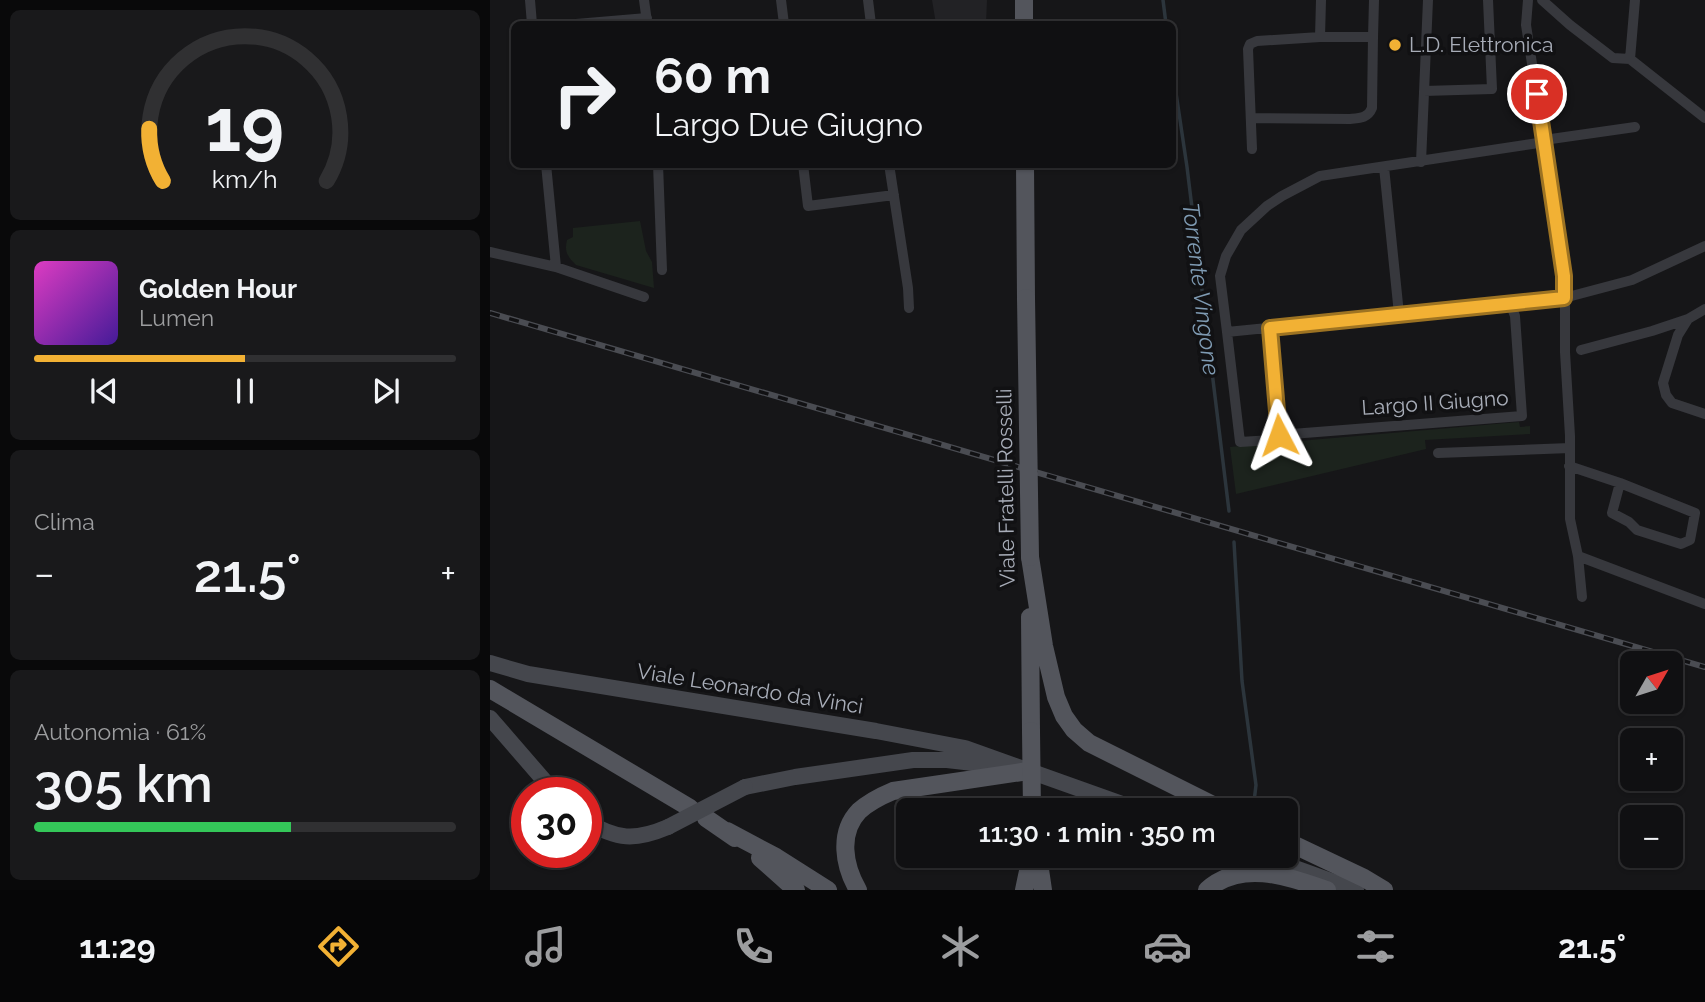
<!DOCTYPE html>
<html lang="it">
<meta charset="utf-8">
<style>
:root{--surface:#101012;--page:#19191b;--text:#f1f3f6;--muted:#9c9d9f;--line:#303032;--accent:#f2b134}
body{margin:0;font-family:Raleway,sans-serif;background:var(--page);color:var(--text);height:100vh;display:flex;flex-direction:column;font-size:26px;white-space:nowrap}
*{box-sizing:border-box;margin:0}
p{font-size:23px;color:var(--muted)}
.icon{flex:none;width:38px;height:38px;fill:none;stroke:currentColor;stroke-width:2;stroke-linecap:round;stroke-linejoin:round}
.map{position:relative;flex:1;overflow:hidden}
.details{display:flex;flex-direction:column;gap:10px;padding:10px;background:#09090a;width:490px}
.details>*{flex:none}
.banner{position:absolute;left:21px;top:21px;width:665px;height:147px;border-radius:10px;box-shadow:0 2px 5px #0004,0 0 0 2px var(--line);background:#101012;color:var(--text);overflow:hidden}
.needle{width:46px;rotate:51deg}
.controls{position:absolute;left:1130px;top:651px;display:grid;gap:14px}
.controls a{display:grid;place-items:center;width:63px;height:63px;border-radius:10px;background:var(--surface);box-shadow:0 2px 5px #0004,0 0 0 2px var(--line);font-size:35px}
.speed{position:absolute;left:21px;top:777px;display:flex;gap:14px;font-size:35px;font-weight:700;text-align:center}
.speed>*{display:grid;place-content:center;width:91px;height:91px;border-radius:50%;background:var(--surface);box-shadow:0 2px 5px #0004,0 0 0 2px var(--line);line-height:1}
.speed .limit{border:10px solid #d22;background:#fff;color:#111}
.pin{position:absolute;display:grid;place-items:center;width:60px;height:60px;color:#fff;margin:-30px;border:4px solid #fff;border-radius:50%;box-shadow:0 2px 7px #0007}
.me{position:absolute;width:77px;margin:-38px;rotate:356deg;stroke-linejoin:round;filter:drop-shadow(0 0 5px #0008)}
.turn{display:flex;align-items:center;gap:24px;height:147px;padding:0 28px;font-size:32px}
.turn .icon{width:91px;height:91px;stroke-width:2.5}
.turn b{display:block;font-size:49px;line-height:60px}
.big{font-size:52px;font-weight:600;line-height:1.1}
.details .tile{flex:1;display:flex;flex-direction:column;justify-content:center;gap:10px;min-width:0;padding:0 24px;border-radius:10px;background:var(--page)}
.details .dial{align-items:center;gap:0}
.dial svg{height:182px;overflow:visible;fill:none;stroke:var(--line);stroke-width:7;stroke-linecap:round;text-anchor:middle}
.dial text{fill:var(--text);stroke:none}
.song{display:flex;align-items:center;gap:21px}
.cover{width:84px;height:84px;border-radius:10px;background:linear-gradient(135deg,hsl(310 70% 55%),hsl(260 70% 35%))}
.played{height:7px;border-radius:4px;background:linear-gradient(90deg,var(--accent) 50%,var(--line) 50%)}
.keys{display:flex;justify-content:space-around;direction:ltr}
.heat{display:flex;justify-content:space-between;align-items:center;font-size:38px;direction:ltr}
.charge{height:10px;border-radius:5px;background:linear-gradient(90deg,#34c759 61%,var(--line) 0)}
.trip{position:absolute;left:406px;top:798px;width:402px;height:70px;border-radius:10px;background:var(--surface);box-shadow:0 2px 5px #0004,0 0 0 2px var(--line);font-weight:600;line-height:70px;text-align:center}
.menu{display:flex;height:112px;justify-content:space-around;align-items:center;background:#060607;color:var(--muted)}
.menu .icon{width:49px;height:49px}
.menu .current{color:var(--accent)}
.menu b{font-size:32px;color:var(--text)}
main{display:flex;flex:1;min-height:0}
.map>svg:first-child{display:block}
.built{fill:#222225}
.green{fill:#1c231d}
.lines{fill:none;stroke-linecap:round;stroke-linejoin:round}
.stream{stroke:#2c353c;stroke-width:3.5}
.street{stroke:#37383d;stroke-width:10}
.secondary{stroke:#45474d;stroke-width:16}
.primary{stroke:#53555c;stroke-width:18}
.rail-casing{stroke:#4a4c52;stroke-width:6}
.rail{stroke:#111113;stroke-width:3.5;stroke-dasharray:10;stroke-linecap:butt}
.secondary-bridge{stroke:#45474d;stroke-width:16}
.primary-bridge{stroke:#53555c;stroke-width:18}
.route-casing{stroke:#9d7322;stroke-width:18}
.route{stroke:#f2b134;stroke-width:12}
.poi-dot{fill:#f2b134;stroke:#111113;stroke-width:2.5}
.labels{text-anchor:middle;stroke-width:7;stroke-linejoin:round;paint-order:stroke}
.poi-label{font-size:21px;fill:#a8adb8;stroke:#111113;text-anchor:start}
.street-label{font-size:21px;fill:#a8adb8;stroke:#111113}
.water-label{font-size:23px;font-style:italic;fill:#7f9bb3;stroke:#111113}
</style>
<main>
<section class="details">
<div class="tile dial"><svg viewBox="0 0 100 80">
<path d="M14 69A42 42 0 1 1 86 69"/>
<path d="M14 69A42 42 0 0 1 8 46" stroke="#f2b134"/>
<text x="50" y="56" font-size="32" font-weight="700">19</text>
<text x="50" y="72" font-size="11">km/h</text>
</svg></div>
<div class="tile">
<div class="song"><i class="cover"></i><div><b>Golden Hour</b><p>Lumen</p></div></div>
<div class="played"></div>
<div class="keys"><svg class="icon" aria-label="previous" viewBox="0 0 24 24"><path d="M18 5L8 12l10 7zM5 5v14"/></svg><svg class="icon" aria-label="pause" viewBox="0 0 24 24"><path d="M8 5v14M16 5v14"/></svg><svg class="icon" aria-label="next" viewBox="0 0 24 24"><path d="M6 5l10 7-10 7zM19 5v14"/></svg></div>
</div>
<div class="tile"><p>Clima</p>
<div class="heat"><a>−</a><b class="big">21.5°</b><a>+</a></div>
</div>
<div class="tile"><p>Autonomia · 61%</p><b class="big">305 km</b><div class="charge"></div></div>
</section>
<div class="map">
<svg width="1215" height="890" viewBox="0 0 1215 890">
<rect width="100%" height="100%" fill="#161618"/>
<path class="built" d="M442,0H497L496,24H446Z"/>
<path class="green" d="M150,221L156,251L162,262L164,288L86,265C78,257 74,252 77,240L83,237V228Z
M1029,422L1030,427L1040,426V434L935,440L936,449L746,494L740,447Z"/>
<g class="lines">
<path class="stream" d="M673,0L676,24
M682,66L697,167L739,511
M744,542L752,681L766,785L763,810"/>
<path class="street" d="M40,0L42,24
M154,0L157,22
M291,0L294,24
M378,0L381,24
M1038,0L1036,25L1075,276V352L1080,436V519L1088,556L1215,604
M1052,0L1080,25L1123,58L1140,59
M1145,0L1140,59L1215,118
M86,24L157,18
M830,37L831,0
M934,91L1002,89L998,0
M761,118L860,119C870,118 878,118 882,108L883,37
M1054,140L1145,127
M1055,142L830,176L792,196L777,206L751,230L736,256L730,276L737,332L1074,298L1142,280L1215,246
M762,149L758,49L760,44L767,41L830,37H883L884,0
M931,162L938,0
M56,164L66,267
M168,164L172,270
M313,164L318,206L404,195
M399,164L418,288L419,308
M894,167L909,314
M0,252L66,267L154,297
M1215,309L1198,319L1188,335L1173,383L1176,395L1182,403L1215,414
M780,328L789,435L1032,416L1025,316L1020,303
M737,332L750,442L782,440L789,435
M1091,350L1162,331L1198,319
M948,453L1080,448
M1079,466L1130,483L1205,513L1200,540L1191,544L1147,530L1139,522L1122,513L1130,483
M1088,556L1092,597"/>
<path class="secondary" d="M0,663L38,674L386,731L475,748L649,810
M0,718L65,793
M255,787L305,777L423,760H457L492,764L504,763
M96,821C127,840 145,841 178,827
M772,856L866,890"/>
<path class="primary" d="M534,0V24
M535,164L536,298
M540,557L554,646L566,697L574,716L584,730L599,743L733,810
M540,617L541,731
M0,689L200,808
M216,818L245,838
M237,831L286,857L338,890
M796,841L874,878L894,890
M548,856L553,890
M270,858L306,890
M368,890C354,866 348,833 369,811C379,802 391,796 403,791L538,771
M534,890L538,871L539,856
M717,890C752,859 799,877 837,890"/>
<g class="rail-casing">
<path id="rail" d="M0,313L1215,667"/>
</g>
<use href="#rail" class="rail"/>
<path class="secondary-bridge" d="M178,827L255,787"/>
<path class="primary-bridge" d="M536,298L540,557
M541,731L542,810"/>
</g>
<g class="lines">
<g class="route-casing">
<path id="route" d="M789,435L780,328L1074,298V276L1047,94"/>
</g>
<use href="#route" class="route"/>
</g>
<circle class="poi-dot" cx="905" cy="45" r="7"/>
<g class="labels">
<g class="poi-label">
<text x="919" y="52">L.D. Elettronica</text>
</g>
<g class="street-label">
<text transform="translate(945 403) rotate(-4)" y="7">Largo II Giugno</text>
<text transform="translate(516 488) rotate(-91)" y="7">Viale Fratelli Rosselli</text>
<text transform="translate(260 689) rotate(9)" y="7">Viale Leonardo da Vinci</text>
</g>
<g class="water-label">
<text transform="translate(711 289) rotate(83)" y="8">Torrente Vingone</text>
</g>
</g>
</svg>
<div class="controls">
<a><svg class="needle" viewBox="-14 -14 28 28"><path d="M0-13l5 13h-10z" fill="#e53935"/><path d="M0 13l5-13h-10z" fill="#9c9d9f"/></svg></a>
<a>+</a>
<a>−</a>
</div>
<div class="speed"><div class="limit">30</div></div>
<div class="pin" style="left:1047px;top:94px;background:#d93025"><svg class="icon" aria-label="arrive" viewBox="0 0 24 24"><path d="M6 21V4h12l-3 4 3 4H6"/></svg></div>
<svg class="me" style="left:789px;top:435px" viewBox="-20 -20 40 40"><path d="M0-17L14 15 0 8-14 15z" fill="#f2b134" stroke="#fff" stroke-width="4"/></svg>
<div class="trip">11:30 · 1 min · 350 m</div>
<div class="banner">
<div class="turn"><svg class="icon" aria-label="right" viewBox="0 0 24 24"><path d="M7 20v-9h11M14 6l5 5-5 5"/></svg><div><b>60 m</b>Largo Due Giugno</div></div>
</div>
</div>
</main>
<nav class="menu">
<b>11:29</b>
<svg class="icon current" aria-label="directions" viewBox="0 0 24 24"><path d="M12 3l9 9-9 9-9-9zM9 14v-3h6M13 9l2 2-2 2"/></svg>
<svg class="icon" aria-label="music" viewBox="0 0 24 24"><path d="M9 18V5l10-2v13"/><circle cx="6" cy="18" r="3"/><circle cx="16" cy="16" r="3"/></svg>
<svg class="icon" aria-label="phone" viewBox="0 0 24 24"><path d="M5 4h4l2 5-3 2q2 4 5 5l2-3 5 2v4C11 20 4 13 5 4z"/></svg>
<svg class="icon" aria-label="climate" viewBox="0 0 24 24"><path d="M12 3v18M4 7l16 10M4 17L20 7"/></svg>
<svg class="icon" aria-label="car" viewBox="0 0 24 24"><path d="M5 17H2v-5l4-1 3-4h7l3 4 3 1v5h-3M9 17h6M6 11h13"/><circle cx="7" cy="17" r="2"/><circle cx="17" cy="17" r="2"/></svg>
<svg class="icon" aria-label="filters" viewBox="0 0 24 24"><path d="M4 7h16M4 17h16"/><circle cx="9" cy="7" r="2"/><circle cx="15" cy="17" r="2"/></svg>
<b>21.5°</b>
</nav>
